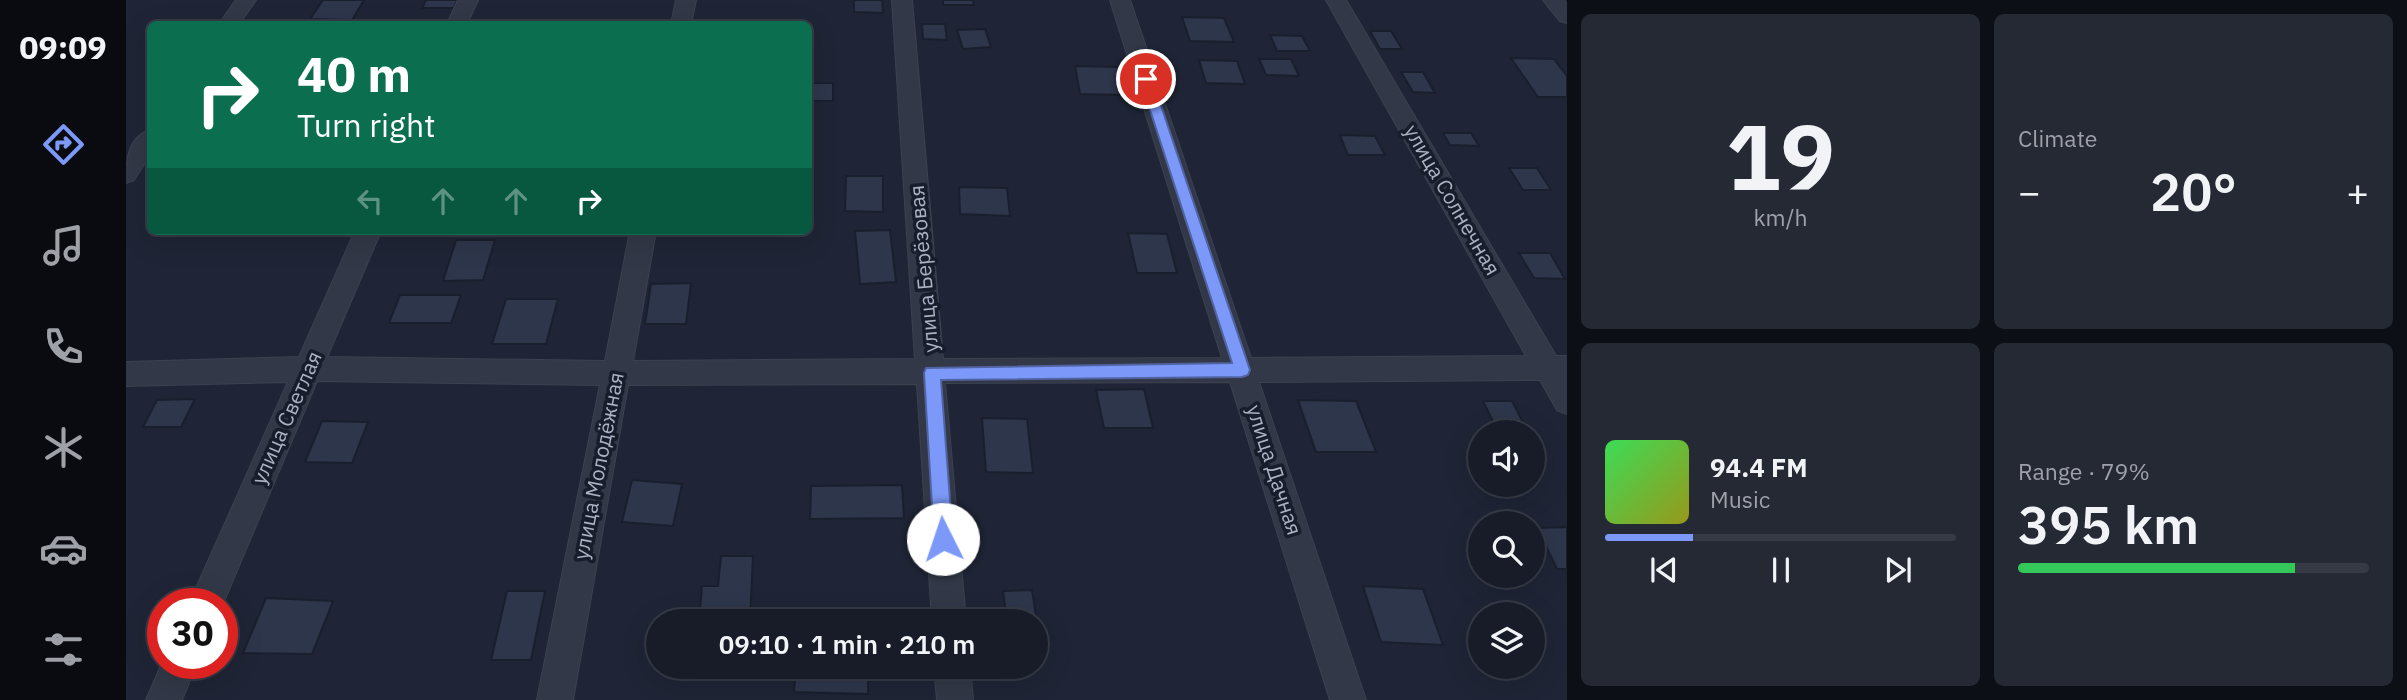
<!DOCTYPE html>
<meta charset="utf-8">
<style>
:root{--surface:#171c28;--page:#242934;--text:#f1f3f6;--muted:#9ea1a8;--line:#363a45;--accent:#7c99f9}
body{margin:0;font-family:"IBM Plex Sans",sans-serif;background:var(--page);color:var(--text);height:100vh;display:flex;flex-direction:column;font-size:26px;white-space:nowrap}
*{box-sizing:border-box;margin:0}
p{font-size:23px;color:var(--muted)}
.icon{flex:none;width:38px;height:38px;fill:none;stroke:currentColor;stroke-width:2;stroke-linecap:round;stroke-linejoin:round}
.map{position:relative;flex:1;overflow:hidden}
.panel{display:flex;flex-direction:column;gap:14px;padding:14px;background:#0d0f16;width:840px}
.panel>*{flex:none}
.guide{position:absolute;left:21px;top:21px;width:665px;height:214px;border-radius:10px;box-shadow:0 7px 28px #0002,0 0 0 2px var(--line);background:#0b6e4f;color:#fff;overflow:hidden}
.controls{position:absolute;left:1342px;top:420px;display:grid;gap:14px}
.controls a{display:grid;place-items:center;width:77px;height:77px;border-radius:50%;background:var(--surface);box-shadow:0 7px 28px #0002,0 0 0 2px var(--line);font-size:35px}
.speed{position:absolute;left:21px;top:588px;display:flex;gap:14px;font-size:35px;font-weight:700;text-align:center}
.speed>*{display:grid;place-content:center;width:91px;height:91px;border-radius:50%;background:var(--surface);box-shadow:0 7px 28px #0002,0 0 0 2px var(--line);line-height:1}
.speed .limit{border:10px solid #d22;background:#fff;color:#111}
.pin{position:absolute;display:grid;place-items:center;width:60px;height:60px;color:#fff;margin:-30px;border:4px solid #fff;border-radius:50%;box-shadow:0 2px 7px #0007}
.me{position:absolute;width:77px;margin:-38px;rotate:356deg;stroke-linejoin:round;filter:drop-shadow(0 0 5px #0008)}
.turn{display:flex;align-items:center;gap:24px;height:147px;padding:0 35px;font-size:32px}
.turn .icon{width:91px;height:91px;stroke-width:2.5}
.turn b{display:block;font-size:49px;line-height:60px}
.lanes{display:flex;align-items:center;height:66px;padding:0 35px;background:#0003;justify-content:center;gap:35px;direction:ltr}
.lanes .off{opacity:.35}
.big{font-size:52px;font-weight:600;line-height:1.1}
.panel .tile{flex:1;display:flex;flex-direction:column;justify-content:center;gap:10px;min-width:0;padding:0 24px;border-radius:10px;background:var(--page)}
.panel .dial{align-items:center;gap:0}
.dial b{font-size:91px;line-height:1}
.song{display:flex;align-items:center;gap:21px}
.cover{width:84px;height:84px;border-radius:10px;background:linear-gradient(135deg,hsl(130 70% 55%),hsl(60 70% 35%))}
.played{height:7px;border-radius:4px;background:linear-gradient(90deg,var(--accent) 25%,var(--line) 25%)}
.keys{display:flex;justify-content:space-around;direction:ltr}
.heat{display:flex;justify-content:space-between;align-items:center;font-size:38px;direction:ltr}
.charge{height:10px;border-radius:5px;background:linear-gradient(90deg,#34c759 79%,var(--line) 0)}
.panel .tiles{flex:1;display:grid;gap:14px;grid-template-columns:repeat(2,1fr)}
.trip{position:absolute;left:520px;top:609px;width:402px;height:70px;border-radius:35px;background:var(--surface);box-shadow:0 7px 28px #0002,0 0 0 2px var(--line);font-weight:600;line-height:70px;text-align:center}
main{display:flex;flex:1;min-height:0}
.menu{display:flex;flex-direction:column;width:126px;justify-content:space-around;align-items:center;background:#090b10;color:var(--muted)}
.menu .icon{width:49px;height:49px}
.menu .current{color:var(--accent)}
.menu b{font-size:32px;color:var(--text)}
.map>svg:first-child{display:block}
.building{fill:#2e364b;stroke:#1a1f2d;stroke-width:2}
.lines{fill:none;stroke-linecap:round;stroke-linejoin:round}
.street-casing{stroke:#3c4150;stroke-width:2}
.street{fill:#323847;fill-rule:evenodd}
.route{fill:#7c99f9;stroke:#5163a2;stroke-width:2}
.labels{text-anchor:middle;stroke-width:7;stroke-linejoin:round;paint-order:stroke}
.street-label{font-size:21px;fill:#acb2c4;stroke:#181d2b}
</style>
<main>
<nav class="menu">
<b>09:09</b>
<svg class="icon current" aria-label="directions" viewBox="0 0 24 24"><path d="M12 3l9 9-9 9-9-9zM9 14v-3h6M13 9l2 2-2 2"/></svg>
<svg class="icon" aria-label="music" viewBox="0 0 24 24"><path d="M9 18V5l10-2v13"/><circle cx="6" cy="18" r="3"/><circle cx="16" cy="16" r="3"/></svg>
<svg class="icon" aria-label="phone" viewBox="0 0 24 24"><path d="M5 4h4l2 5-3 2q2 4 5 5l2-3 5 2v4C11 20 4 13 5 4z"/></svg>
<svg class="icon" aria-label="climate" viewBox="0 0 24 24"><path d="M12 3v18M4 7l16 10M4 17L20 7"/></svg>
<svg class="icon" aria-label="car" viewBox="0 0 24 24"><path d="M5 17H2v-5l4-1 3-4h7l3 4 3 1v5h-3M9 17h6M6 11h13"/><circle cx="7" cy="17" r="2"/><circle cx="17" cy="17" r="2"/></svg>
<svg class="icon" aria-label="filters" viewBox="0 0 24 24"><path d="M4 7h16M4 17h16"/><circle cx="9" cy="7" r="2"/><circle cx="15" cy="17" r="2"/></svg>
</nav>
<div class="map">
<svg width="1441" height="700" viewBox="0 0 1441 700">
<rect width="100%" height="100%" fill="#1f2536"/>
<path class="building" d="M197,0H238L226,20L184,19Z
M300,0H331L328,8H296Z
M728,0H756L757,13L728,12Z
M817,0H847L848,5H817Z
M1056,17L1098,18L1108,42L1064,41Z
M796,24H819L821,40L797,39Z
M859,29L865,47L837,49L831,30Z
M1244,31H1265L1276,49H1254Z
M1144,35L1176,36L1184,51H1151Z
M1385,58L1428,59L1441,76V97H1412Z
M1133,59H1165L1173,76L1140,75Z
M1073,60L1111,61L1119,84L1080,83Z
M949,66L993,67L1000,95L954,94Z
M1275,72H1297L1309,93L1287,92Z
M682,83H707V101H682Z
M1317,133H1345L1353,146L1324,145Z
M1214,135L1249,136L1259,155H1222Z
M1383,168H1411L1425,190H1397Z
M720,176H757V212L719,211Z
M833,187L881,188L884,216L834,214Z
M764,230L770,282L734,284L729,231Z
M1002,233L1041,234L1051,273H1011Z
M330,240H369L357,280L317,281Z
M1393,253H1424L1439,279L1408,278Z
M565,283L560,324H519L525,284Z
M274,295H335L325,323H263Z
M380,299H432L420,344H366Z
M1018,389L1027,428H978L970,390Z
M69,399L55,427H17L31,400Z
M1172,400L1230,401L1250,452H1190Z
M1357,401H1386L1402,432H1372Z
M856,418L901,419L907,473L860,472Z
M196,421L242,422L226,463L179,462Z
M506,480L556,484L547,526L496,522Z
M776,485L778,518L684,519L685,486Z
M1441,527V569H1431L1411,528Z
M595,556H627L624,621H573L576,586H592Z
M1237,586L1297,589L1317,645L1255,642Z
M906,590L915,646H910V621H881L877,591Z
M381,591H419L405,660H365Z
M140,598L207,601L186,654L117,653Z
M670,667H742V694L668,692Z"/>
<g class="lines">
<g class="street-casing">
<path id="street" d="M110,0H130L113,24H93Z
M332,0H352L341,24H321Z
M550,0H570L565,24H545Z
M766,0H786L817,359L1096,358L984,0H1004L1125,358L1400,356L1200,0H1220L1430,356H1441V414L1431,410L1414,380L1133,382L1240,700H1204L1104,382L819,383L840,621H806L791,384L502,385L447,700H411L474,385L191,381L96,606L63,604L162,382L0,386V362L173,357L229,231H255L201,357L479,361L504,231H530L507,361L789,359Z
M1417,0H1438L1441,4V23L1434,21Z
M24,130V155L8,180L0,183C0,163 1,137 24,130Z
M37,661L71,663L56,700H20Z
M808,667H844L847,700H811Z"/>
</g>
<use href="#street" class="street"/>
</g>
<path class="route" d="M1020,75L1026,79L1124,370L1122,375L1116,377L815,380L827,539L824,545L817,548L811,545L808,539L798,373L800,368L1106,363L1014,79Z"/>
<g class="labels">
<g class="street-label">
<text transform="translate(1326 200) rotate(60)" y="7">улица Солнечная</text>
<text transform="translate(798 269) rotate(-95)" y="7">улица Берёзовая</text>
<text transform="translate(161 418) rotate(-66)" y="7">улица Светлая</text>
<text transform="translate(473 466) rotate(-79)" y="7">улица Молодёжная</text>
<text transform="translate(1148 470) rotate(72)" y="7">улица Дачная</text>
</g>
</g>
</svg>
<div class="controls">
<a><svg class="icon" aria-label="sound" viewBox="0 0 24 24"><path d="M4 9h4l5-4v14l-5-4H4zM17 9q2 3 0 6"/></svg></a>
<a><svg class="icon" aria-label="search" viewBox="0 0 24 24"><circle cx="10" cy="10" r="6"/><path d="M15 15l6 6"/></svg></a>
<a><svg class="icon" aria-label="layers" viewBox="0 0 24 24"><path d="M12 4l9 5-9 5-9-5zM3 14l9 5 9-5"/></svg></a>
</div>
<div class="speed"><div class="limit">30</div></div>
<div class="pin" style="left:1020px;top:79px;background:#d93025"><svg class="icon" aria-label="arrive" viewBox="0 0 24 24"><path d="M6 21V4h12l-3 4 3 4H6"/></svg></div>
<svg class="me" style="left:817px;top:539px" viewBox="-20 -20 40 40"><circle r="19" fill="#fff"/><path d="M0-13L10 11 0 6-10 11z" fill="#7c99f9"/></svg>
<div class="trip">09:10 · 1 min · 210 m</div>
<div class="guide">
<div class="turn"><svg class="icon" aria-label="right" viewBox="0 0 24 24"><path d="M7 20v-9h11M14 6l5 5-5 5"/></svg><div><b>40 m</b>Turn right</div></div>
<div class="lanes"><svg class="icon off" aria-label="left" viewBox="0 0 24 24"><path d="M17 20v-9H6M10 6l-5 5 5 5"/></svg><svg class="icon off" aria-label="ahead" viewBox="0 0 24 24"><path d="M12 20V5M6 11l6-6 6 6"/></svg><svg class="icon off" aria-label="ahead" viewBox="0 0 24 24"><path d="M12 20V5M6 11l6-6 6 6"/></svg><svg class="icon" aria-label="right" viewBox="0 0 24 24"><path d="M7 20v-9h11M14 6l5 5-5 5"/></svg></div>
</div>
</div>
<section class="panel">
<div class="tiles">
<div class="tile dial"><b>19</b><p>km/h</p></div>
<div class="tile"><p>Climate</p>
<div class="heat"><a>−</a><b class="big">20°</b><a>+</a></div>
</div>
<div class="tile">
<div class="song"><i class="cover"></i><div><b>94.4 FM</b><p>Music</p></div></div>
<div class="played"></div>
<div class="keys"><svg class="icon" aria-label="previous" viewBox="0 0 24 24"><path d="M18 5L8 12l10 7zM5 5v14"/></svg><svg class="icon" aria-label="pause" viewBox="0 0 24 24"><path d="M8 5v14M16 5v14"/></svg><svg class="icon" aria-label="next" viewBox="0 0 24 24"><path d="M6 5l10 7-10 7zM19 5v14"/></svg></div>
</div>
<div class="tile"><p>Range · 79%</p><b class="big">395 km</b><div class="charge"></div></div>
</div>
</section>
</main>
